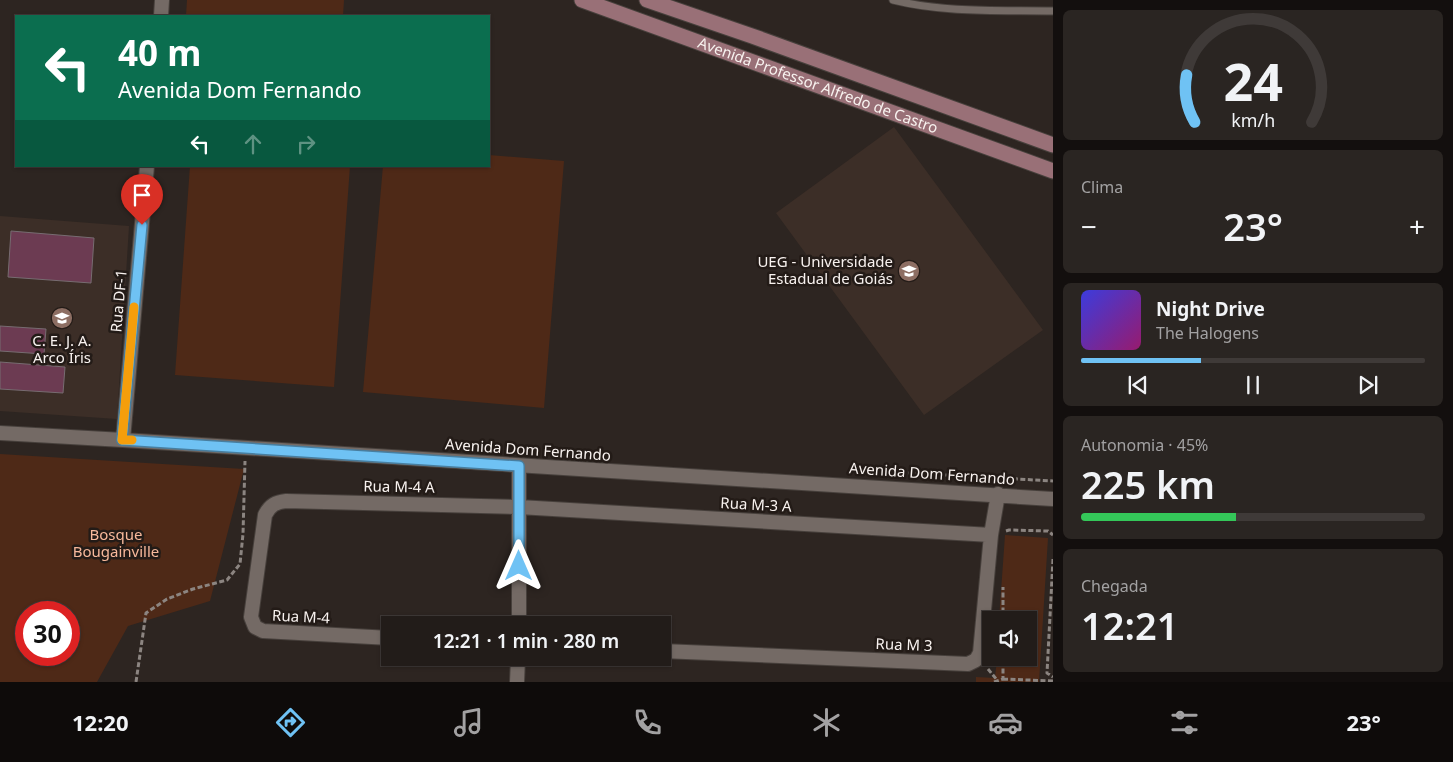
<!DOCTYPE html>
<html lang="pt">
<meta charset="utf-8">
<style>
:root{--surface:#221c19;--page:#2a2522;--text:#f1f3f6;--muted:#a2a1a2;--line:#3f3a38;--accent:#6fc2f4}
body{margin:0;font-family:"Noto Sans",sans-serif;background:var(--page);color:var(--text);height:100vh;display:flex;flex-direction:column;font-size:19px;white-space:nowrap}
*{box-sizing:border-box;margin:0}
p{font-size:16px;color:var(--muted)}
.icon{flex:none;width:28px;height:28px;fill:none;stroke:currentColor;stroke-width:2;stroke-linecap:round;stroke-linejoin:round}
.map{position:relative;flex:1;overflow:hidden}
.drawer{display:flex;flex-direction:column;gap:10px;padding:10px;background:#130f0e;width:400px}
.drawer>*{flex:none}
.guide{position:absolute;left:15px;top:15px;width:475px;height:152px;border-radius:0px;box-shadow:0 1px 4px #0004,0 0 0 1px var(--line);background:#0b6e4f;color:#fff;overflow:hidden}
.controls{position:absolute;left:982px;top:611px;display:grid;gap:10px}
.controls a{display:grid;place-items:center;width:55px;height:55px;border-radius:0px;background:var(--surface);box-shadow:0 1px 4px #0004,0 0 0 1px var(--line);font-size:25px}
.speed{position:absolute;left:15px;top:601px;display:flex;gap:10px;font-size:25px;font-weight:700;text-align:center}
.speed>*{display:grid;place-content:center;width:65px;height:65px;border-radius:50%;background:var(--surface);box-shadow:0 1px 4px #0004,0 0 0 1px var(--line);line-height:1}
.speed .limit{border:8px solid #d22;background:#fff;color:#111}
.pin{position:absolute;display:grid;place-items:center;width:42px;height:42px;color:#fff;margin:-51px -21px;border-radius:50% 50% 50% 0;rotate:-45deg;box-shadow:0 0 5px #0007}
.pin .icon{rotate:45deg}
.me{position:absolute;width:55px;margin:-28px;rotate:0deg;stroke-linejoin:round;filter:drop-shadow(0 0 4px #0008)}
.turn{display:flex;align-items:center;gap:18px;height:105px;padding:0 20px;font-size:22px}
.turn .icon{width:65px;height:65px;stroke-width:2.5}
.turn b{display:block;font-size:35px;line-height:42px}
.lanes{display:flex;align-items:center;height:48px;padding:0 20px;background:#0003;justify-content:center;gap:25px;direction:ltr}
.lanes .off{opacity:.35}
.big{font-size:38px;font-weight:600;line-height:1.1}
.drawer .card{flex:1;display:flex;flex-direction:column;justify-content:center;gap:8px;min-width:0;padding:0 18px;border-radius:8px;background:var(--page)}
.drawer .dial{align-items:center;gap:0}
.dial svg{height:130px;overflow:visible;fill:none;stroke:var(--line);stroke-width:7;stroke-linecap:round;text-anchor:middle}
.dial text{fill:var(--text);stroke:none}
.song{display:flex;align-items:center;gap:15px}
.cover{width:60px;height:60px;border-radius:8px;background:linear-gradient(135deg,hsl(240 70% 55%),hsl(320 70% 35%))}
.played{height:5px;border-radius:2px;background:linear-gradient(90deg,var(--accent) 35%,var(--line) 35%)}
.keys{display:flex;justify-content:space-around;direction:ltr}
.heat{display:flex;justify-content:space-between;align-items:center;font-size:28px;direction:ltr}
.charge{height:8px;border-radius:4px;background:linear-gradient(90deg,#34c759 45%,var(--line) 0)}
.trip{position:absolute;left:381px;top:616px;width:290px;height:50px;border-radius:0px;background:var(--surface);box-shadow:0 1px 4px #0004,0 0 0 1px var(--line);font-weight:600;line-height:50px;text-align:center}
.menu{display:flex;height:80px;justify-content:space-around;align-items:center;background:#0e0b0a;color:var(--muted)}
.menu .icon{width:35px;height:35px}
.menu .current{color:var(--accent)}
.menu b{font-size:22px;color:var(--text)}
main{display:flex;flex:1;min-height:0}
.map>svg:first-child{display:block}
.built{fill:#3c2e27}
.green{fill:#4e2917;fill-rule:evenodd}
.building{fill:#6c3b52;stroke:#776c71}
.lines{fill:none;stroke-linecap:round;stroke-linejoin:round}
.lane-casing{stroke:#47403c;stroke-width:9}
.street-casing{stroke:#47403c;stroke-width:16}
.secondary-casing{stroke:#47403c;stroke-width:17}
.path{stroke:#8c8581;stroke-width:3;stroke-dasharray:5 2.5;stroke-linecap:butt}
.lane{stroke:#746a65;stroke-width:7}
.street{stroke:#746a65;stroke-width:14}
.secondary{stroke:#997077;stroke-width:15}
.route-casing{stroke:#487e9f;stroke-width:12}
.route{stroke:#6fc2f4;stroke-width:9}
.slow{stroke:#f59e0b;stroke-width:9}
.labels{text-anchor:middle;stroke-width:5;stroke-linejoin:round;paint-order:stroke}
.street-label{font-size:15px;fill:#f8f2ef;stroke:#231b17}
.poi-label{font-size:15px;fill:#f8f2ef;stroke:#231b17;text-anchor:end}
.park-label{font-size:15px;fill:#f7b89b;stroke:#231b17}
</style>
<main>
<div class="map">
<svg width="1053" height="682" viewBox="0 0 1053 682">
<rect width="100%" height="100%" fill="#2d2521"/>
<path class="built" d="M894,127L1043,330L924,415L776,213Z
M0,216L129,226L117,419L0,411Z"/>
<path class="green" d="M187,0H344L343,16H186Z
M489,155L564,161L544,408L363,392L383,166H489Z
M190,166H350L334,387L175,375Z
M0,454L244,469L210,601L128,626L97,682H0ZM26,612H69V655H26Z
M1005,535L1048,538L1039,682H976V677L995,678L997,658H1029V620H999Z"/>
<path class="building" d="M11,231L94,238L91,283L8,277Z
M0,326L46,329L44,354L0,351Z
M0,362L65,367L63,393L0,389Z"/>
<g class="lines">
<g class="lane-casing">
<path id="lane" d="M893,0C945,13 1000,10 1053,11"/>
</g>
<g class="street-casing">
<path id="street" d="M161,16L162,0
M0,433L123,440L1053,499
M123,440L147,166
M519,625V466
M390,638L263,631L255,627L251,617L265,515C270,505 276,502 286,501L519,507L991,535
M662,651L968,664L976,660L980,653L991,535L998,494
M517,682L518,658"/>
</g>
<g class="secondary-casing">
<g id="secondary">
<path id="s1" d="M582,0L1053,171"/>
<path d="M647,0L752,36L1053,145"/>
</g>
</g>
<path class="path" d="M908,473L1053,481
M1006,531L1009,530L1048,531L1053,535
M1053,559L1047,673L1053,677
M1003,620V587
M988,669L997,680
M1003,679L1053,681
M136,682L146,613L167,599L193,589L227,580L240,564L243,534L245,461
M994,682L1003,679V658"/>
<use href="#lane" class="lane"/>
<use href="#street" class="street"/>
<use href="#secondary" class="secondary"/>
</g>
<g class="lines">
<g class="route-casing">
<path id="route" d="M142,225L122,440L519,466V566"/>
</g>
<use href="#route" class="route"/>
<path class="slow" d="M132,440H122L134,307"/>
</g>
<defs>
<g id="university-disc" transform="scale(1.125)"><circle r="9.5" fill="#8d6e63" stroke="#231b17"/><path d="M0-5L7-2L0 1L-7-2ZM-4 1L0 2.5L4 1V4Q0 6-4 4Z" fill="#fff"/></g>
<g id="school-disc" transform="scale(1.125)"><circle r="9.5" fill="#8d6e63" stroke="#231b17"/><path d="M0-5L7-2L0 1L-7-2ZM-4 1L0 2.5L4 1V4Q0 6-4 4Z" fill="#fff"/></g>
</defs>
<g fill-rule="evenodd">
<use href="#university-disc" x="909" y="271"/>
<use href="#school-disc" x="62" y="318"/>
</g>
<g class="labels">
<g class="street-label">
<text dy="5" stroke="none"><textPath href="#s1" startOffset="251">Avenida Professor Alfredo de Castro</textPath></text>
<text transform="translate(119 301) rotate(-85)" y="5">Rua DF-1</text>
<text transform="translate(528 450) rotate(4)" y="5">Avenida Dom Fernando</text>
<text transform="translate(932 474) rotate(4)" y="5">Avenida Dom Fernando</text>
<text transform="translate(399 487) rotate(1)" y="5">Rua M-4 A</text>
<text transform="translate(756 505) rotate(3)" y="5">Rua M-3 A</text>
<text transform="translate(301 617) rotate(3)" y="5">Rua M-4</text>
<text transform="translate(904 645) rotate(2)" y="5">Rua M 3</text>
</g>
<g class="poi-label">
<text x="893" y="267">UEG - Universidade<tspan x="893" dy="17">Estadual de Goiás</tspan></text>
<text x="62" y="346" text-anchor="middle">C. E. J. A.<tspan x="62" dy="17">Arco Íris</tspan></text>
</g>
<g class="park-label">
<text x="116" y="540">Bosque<tspan x="116" dy="17">Bougainville</tspan></text>
</g>
</g>
</svg>
<div class="controls">
<a><svg class="icon" aria-label="sound" viewBox="0 0 24 24"><path d="M4 9h4l5-4v14l-5-4H4zM17 9q2 3 0 6"/></svg></a>
</div>
<div class="speed"><div class="limit">30</div></div>
<div class="pin" style="left:142px;top:225px;background:#d93025"><svg class="icon" aria-label="arrive" viewBox="0 0 24 24"><path d="M6 21V4h12l-3 4 3 4H6"/></svg></div>
<svg class="me" style="left:519px;top:566px" viewBox="-20 -20 40 40"><path d="M0-17L14 15 0 8-14 15z" fill="#6fc2f4" stroke="#fff" stroke-width="4"/></svg>
<div class="trip">12:21 · 1 min · 280 m</div>
<div class="guide">
<div class="turn"><svg class="icon" aria-label="left" viewBox="0 0 24 24"><path d="M17 20v-9H6M10 6l-5 5 5 5"/></svg><div><b>40 m</b>Avenida Dom Fernando</div></div>
<div class="lanes"><svg class="icon" aria-label="left" viewBox="0 0 24 24"><path d="M17 20v-9H6M10 6l-5 5 5 5"/></svg><svg class="icon off" aria-label="ahead" viewBox="0 0 24 24"><path d="M12 20V5M6 11l6-6 6 6"/></svg><svg class="icon off" aria-label="right" viewBox="0 0 24 24"><path d="M7 20v-9h11M14 6l5 5-5 5"/></svg></div>
</div>
</div>
<section class="drawer">
<div class="card dial"><svg viewBox="0 0 100 80">
<path d="M14 69A42 42 0 1 1 86 69"/>
<path d="M14 69A42 42 0 0 1 9 40" stroke="#6fc2f4"/>
<text x="50" y="56" font-size="32" font-weight="700">24</text>
<text x="50" y="72" font-size="11">km/h</text>
</svg></div>
<div class="card"><p>Clima</p>
<div class="heat"><a>−</a><b class="big">23°</b><a>+</a></div>
</div>
<div class="card">
<div class="song"><i class="cover"></i><div><b>Night Drive</b><p>The Halogens</p></div></div>
<div class="played"></div>
<div class="keys"><svg class="icon" aria-label="previous" viewBox="0 0 24 24"><path d="M18 5L8 12l10 7zM5 5v14"/></svg><svg class="icon" aria-label="pause" viewBox="0 0 24 24"><path d="M8 5v14M16 5v14"/></svg><svg class="icon" aria-label="next" viewBox="0 0 24 24"><path d="M6 5l10 7-10 7zM19 5v14"/></svg></div>
</div>
<div class="card"><p>Autonomia · 45%</p><b class="big">225 km</b><div class="charge"></div></div>
<div class="card"><p>Chegada</p><b class="big">12:21</b></div>
</section>
</main>
<nav class="menu">
<b>12:20</b>
<svg class="icon current" aria-label="directions" viewBox="0 0 24 24"><path d="M12 3l9 9-9 9-9-9zM9 14v-3h6M13 9l2 2-2 2"/></svg>
<svg class="icon" aria-label="music" viewBox="0 0 24 24"><path d="M9 18V5l10-2v13"/><circle cx="6" cy="18" r="3"/><circle cx="16" cy="16" r="3"/></svg>
<svg class="icon" aria-label="phone" viewBox="0 0 24 24"><path d="M5 4h4l2 5-3 2q2 4 5 5l2-3 5 2v4C11 20 4 13 5 4z"/></svg>
<svg class="icon" aria-label="climate" viewBox="0 0 24 24"><path d="M12 3v18M4 7l16 10M4 17L20 7"/></svg>
<svg class="icon" aria-label="car" viewBox="0 0 24 24"><path d="M5 17H2v-5l4-1 3-4h7l3 4 3 1v5h-3M9 17h6M6 11h13"/><circle cx="7" cy="17" r="2"/><circle cx="17" cy="17" r="2"/></svg>
<svg class="icon" aria-label="filters" viewBox="0 0 24 24"><path d="M4 7h16M4 17h16"/><circle cx="9" cy="7" r="2"/><circle cx="15" cy="17" r="2"/></svg>
<b>23°</b>
</nav>
